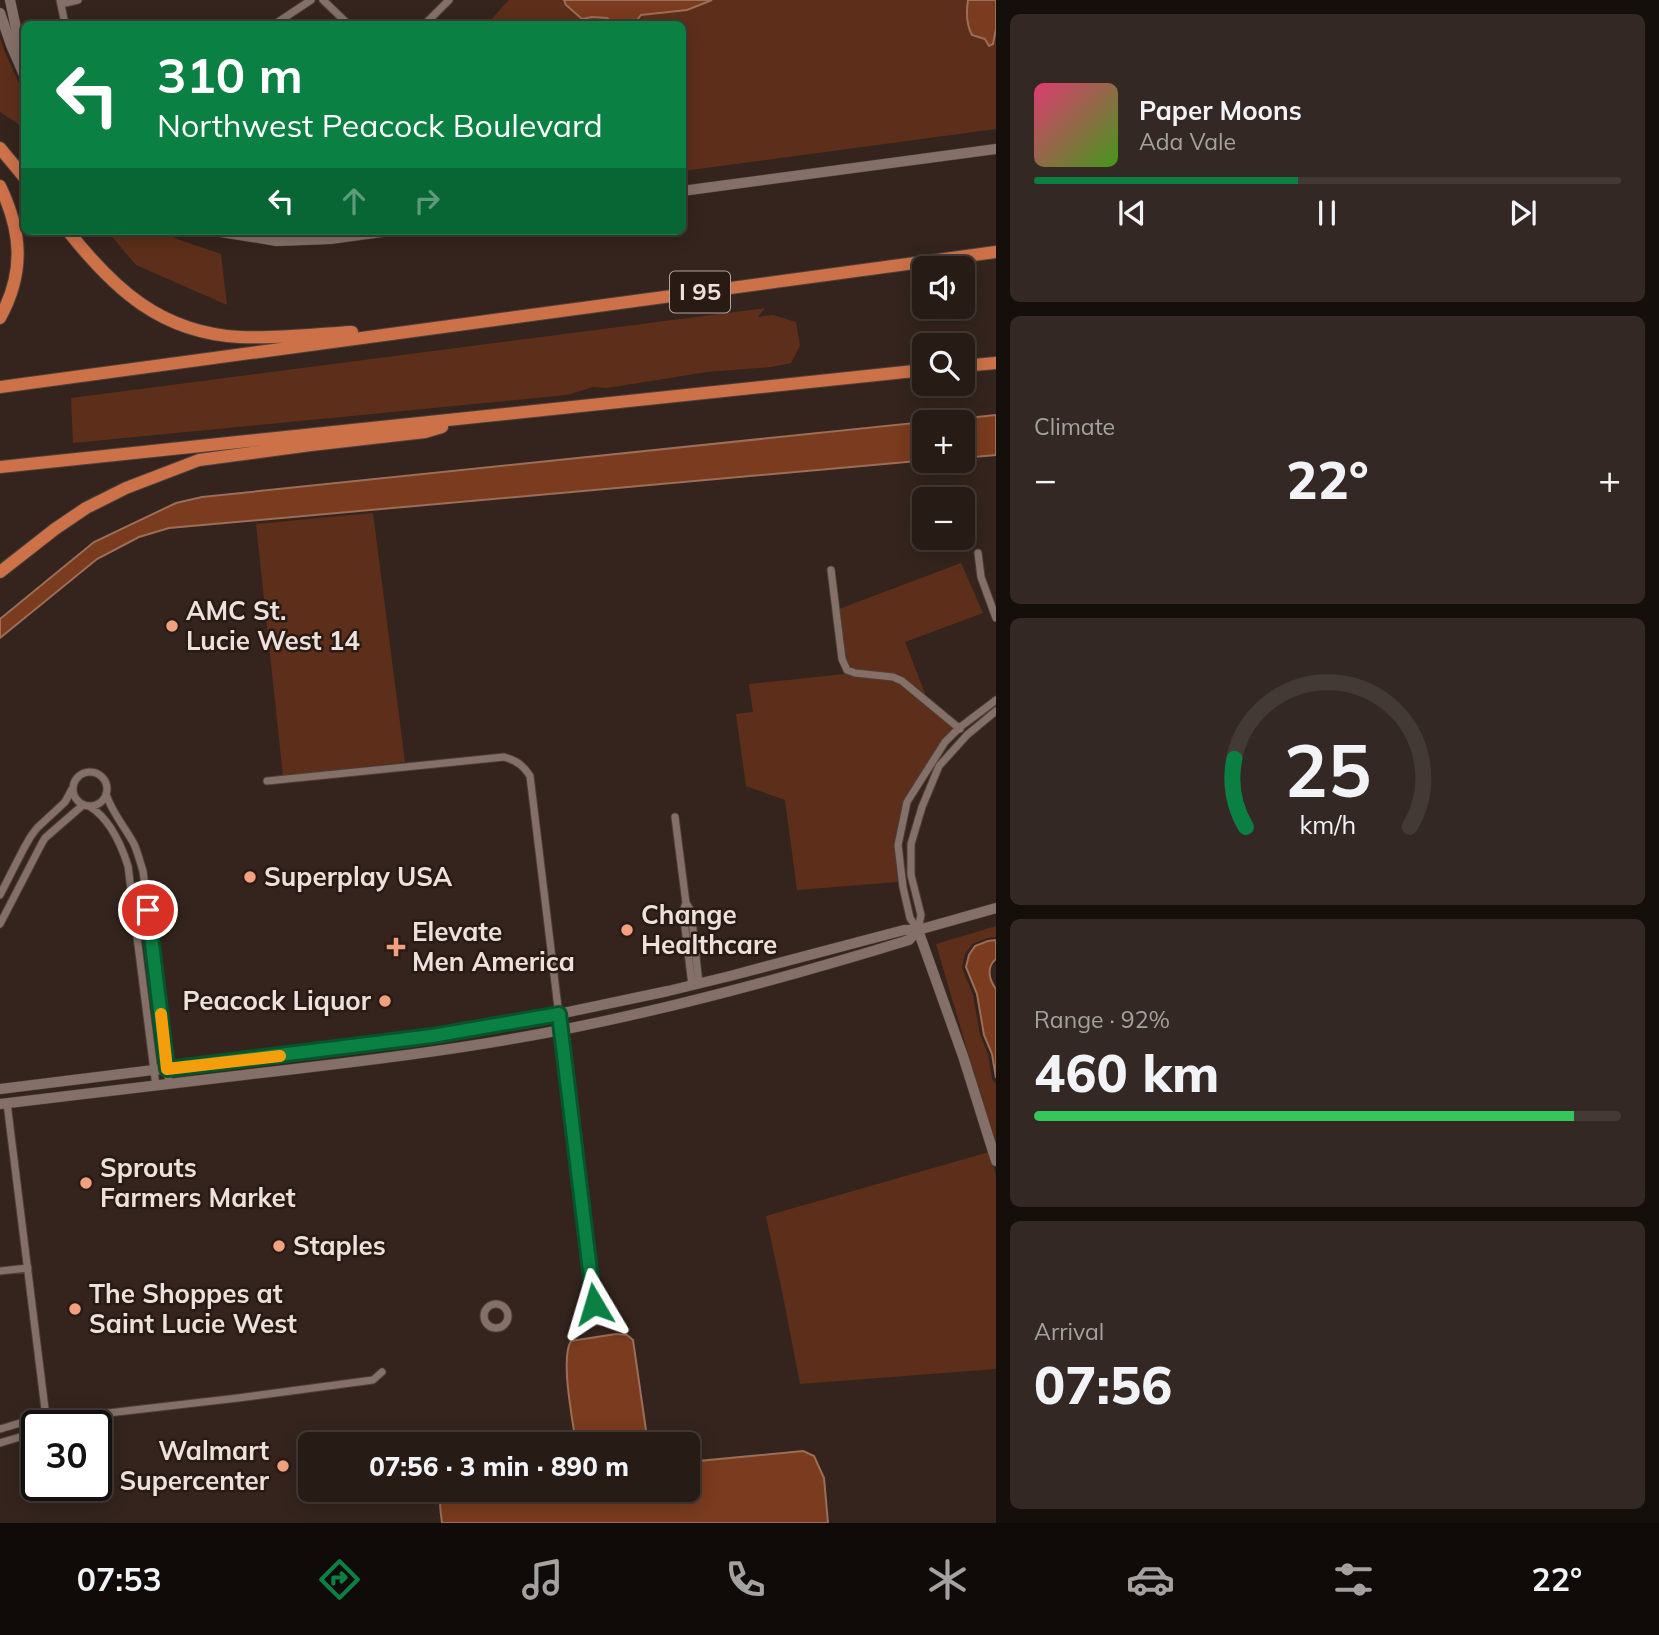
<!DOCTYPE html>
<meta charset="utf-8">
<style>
:root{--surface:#271b16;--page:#332823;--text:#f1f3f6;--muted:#a4a1a1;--line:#433935;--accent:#0b8043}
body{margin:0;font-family:Mulish,sans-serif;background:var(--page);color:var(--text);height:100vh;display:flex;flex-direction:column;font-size:26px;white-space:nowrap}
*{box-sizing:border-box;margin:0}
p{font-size:23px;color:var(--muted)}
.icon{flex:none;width:38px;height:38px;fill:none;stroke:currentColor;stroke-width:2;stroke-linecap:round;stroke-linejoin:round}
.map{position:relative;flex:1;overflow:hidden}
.sheet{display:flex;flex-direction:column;gap:14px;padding:14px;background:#150f0c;width:663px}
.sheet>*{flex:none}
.top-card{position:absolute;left:21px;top:21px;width:665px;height:214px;border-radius:10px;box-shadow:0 4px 18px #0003,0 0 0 2px var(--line);background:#0b8043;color:#fff;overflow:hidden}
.tools{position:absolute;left:912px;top:256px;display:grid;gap:14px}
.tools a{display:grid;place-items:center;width:63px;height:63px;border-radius:10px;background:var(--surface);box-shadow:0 4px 18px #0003,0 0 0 2px var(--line);font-size:35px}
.speed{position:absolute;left:21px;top:1410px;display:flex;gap:14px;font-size:35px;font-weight:700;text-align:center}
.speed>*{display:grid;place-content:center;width:91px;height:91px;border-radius:50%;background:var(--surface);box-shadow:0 4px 18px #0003,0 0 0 2px var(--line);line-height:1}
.speed .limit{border:4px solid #111;border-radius:10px;background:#fff;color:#111}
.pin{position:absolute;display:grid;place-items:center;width:60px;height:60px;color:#fff;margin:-30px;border:4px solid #fff;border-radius:50%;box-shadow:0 2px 7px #0007}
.me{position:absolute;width:77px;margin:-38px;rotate:353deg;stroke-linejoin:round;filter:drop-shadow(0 0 5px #0008)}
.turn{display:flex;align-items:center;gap:24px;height:147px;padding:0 21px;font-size:32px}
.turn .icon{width:91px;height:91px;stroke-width:2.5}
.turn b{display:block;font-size:49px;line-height:60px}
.lanes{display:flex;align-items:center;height:66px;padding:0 21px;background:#0003;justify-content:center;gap:35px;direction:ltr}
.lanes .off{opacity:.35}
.big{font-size:52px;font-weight:800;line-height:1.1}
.sheet .card{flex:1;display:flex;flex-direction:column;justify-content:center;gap:10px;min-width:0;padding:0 24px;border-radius:10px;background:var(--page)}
.sheet .dial{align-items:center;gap:0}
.dial svg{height:182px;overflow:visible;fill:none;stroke:var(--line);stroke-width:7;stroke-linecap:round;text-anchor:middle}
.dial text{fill:var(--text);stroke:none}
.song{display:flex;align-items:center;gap:21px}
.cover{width:84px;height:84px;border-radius:10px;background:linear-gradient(135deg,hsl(340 70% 55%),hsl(100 70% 35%))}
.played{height:7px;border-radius:4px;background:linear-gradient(90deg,var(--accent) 45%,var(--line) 45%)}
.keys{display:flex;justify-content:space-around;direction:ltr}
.heat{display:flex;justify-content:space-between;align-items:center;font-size:38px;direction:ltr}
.charge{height:10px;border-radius:5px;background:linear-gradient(90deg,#34c759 92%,var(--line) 0)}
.trip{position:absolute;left:298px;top:1432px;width:402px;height:70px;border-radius:10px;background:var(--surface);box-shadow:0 4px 18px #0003,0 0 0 2px var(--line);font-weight:800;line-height:70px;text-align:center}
.tab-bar{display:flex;height:112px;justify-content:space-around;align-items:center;background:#100b09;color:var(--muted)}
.tab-bar .icon{width:49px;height:49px}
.tab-bar .active{color:var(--accent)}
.tab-bar b{font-size:32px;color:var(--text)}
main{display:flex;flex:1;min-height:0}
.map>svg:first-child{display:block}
.green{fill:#5d2f1a}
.water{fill:#7a3b1e;stroke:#9c6d57;stroke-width:2}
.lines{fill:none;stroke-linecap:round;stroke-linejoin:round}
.street-casing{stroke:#4d403a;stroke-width:9}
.secondary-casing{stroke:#4d403a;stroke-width:11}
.highway-casing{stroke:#4d403a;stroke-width:14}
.street{stroke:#847068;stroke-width:7}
.secondary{stroke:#847068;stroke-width:10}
.highway{stroke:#cd7149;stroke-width:12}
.route-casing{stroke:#07532c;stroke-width:18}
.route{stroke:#0b8043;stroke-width:12}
.slow{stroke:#f59e0b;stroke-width:12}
.poi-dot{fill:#f2a17e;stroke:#2a1a14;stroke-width:2.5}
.labels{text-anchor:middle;stroke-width:5;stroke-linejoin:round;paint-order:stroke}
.shield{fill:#2a1a14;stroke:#b2a5a0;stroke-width:2}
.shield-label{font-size:24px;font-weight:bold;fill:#ece1dc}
.poi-label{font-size:26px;font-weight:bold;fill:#ece1dc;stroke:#2a1a14;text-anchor:start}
</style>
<main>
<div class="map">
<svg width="996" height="1523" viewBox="0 0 996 1523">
<rect width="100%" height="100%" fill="#34241d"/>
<path class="green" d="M509,0H996V129L683,171L682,24H487Z
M0,38L4,50L24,94V132L17,123L0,112Z
M107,231H165L177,239L221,254L227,305L136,265Z
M765,308L758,317L773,315L796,322L800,346L791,363L771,367L707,372L607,388L593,387L567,395L73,443L71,398Z
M373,513L405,762L283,776L256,524Z
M961,563L983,613L905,642L926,696C917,689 906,677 895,674C879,669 851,678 845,658C841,644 841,624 839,609Z
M844,671C861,681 882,675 900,684L953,728L942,740L903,802L894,844L898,882L797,890L785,800L746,786L736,714L753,712L749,684L844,674Z
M996,926V937L988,938L972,944L965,954L962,968L973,995L980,1035L988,1054L992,1079L996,1084V1148L936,944Z
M989,1152L996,1175V1369L800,1384L783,1296L766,1216Z"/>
<path class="water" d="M564,0H712L687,10L641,15L634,24H614L607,18L592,17L582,19L566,5Z
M968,0H996V29L993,44L989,46L985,39L972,35C966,24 966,13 968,0Z
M996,415V455L963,458L962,422H928Z
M924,422V460H929L169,528L139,537L97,559L0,638V619L94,542L176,503L202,497Z
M996,940V959C986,967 989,980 996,989V1078L992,1054L984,1035L977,994L966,967L969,955L975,946L988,941Z
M616,1334L627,1335L633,1340L648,1444H576C573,1422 560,1358 571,1341Z
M803,1451L814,1456L824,1478L828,1523H442C441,1513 438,1501 443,1492L465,1489H688V1462Z"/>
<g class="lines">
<g class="street-casing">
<path id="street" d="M60,0L65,24
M323,0L348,24
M61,4L78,0
M275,24L311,0
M425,24L449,0
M978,553L981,577L996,618
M831,570L842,659L847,670L855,673L893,677L902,681L960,729
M73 789a17 17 0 1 1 34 0a17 17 0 1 1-34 0Z
M267,781L504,757C517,761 523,765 530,776L596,1322
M106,794C112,813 125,827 134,844C138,853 140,862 143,871L169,1084
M89,806C109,818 121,844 128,866L156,1086
M675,817L686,903L683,911L692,985
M0,895L24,848L31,836L37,828L65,802L72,789
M686,903L691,911L699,984
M0,924L42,843L45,838L83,805
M918,929L921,915L911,875V844L922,807L939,766L967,735L996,711
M918,930L910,918L903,887L898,845L907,802L945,742L959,728L996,700
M7,1103L46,1417
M0,1271L28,1268
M484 1316a12 12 0 1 1 24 0a12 12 0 1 1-24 0Z
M576,1324L615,1320
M56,1426L82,1416L238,1398L373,1380L382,1372
M0,1429C25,1422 55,1410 81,1416
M0,1443L37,1432"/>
</g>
<g class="secondary-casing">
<path id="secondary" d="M10,0L20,47L24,59
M0,13L11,45L24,75
M682,191L996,149
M215,231L277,241L330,239L389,231
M918,930L963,1056L996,1161
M0,1089L451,1033L559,1014L668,991L730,976L904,930H918L996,908
M0,1104C84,1094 168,1084 252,1074C355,1062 459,1050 561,1030C679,1007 795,975 909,940L918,930"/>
</g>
<g class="highway-casing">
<path id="highway" d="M0,148L24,177
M0,186C22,232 25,272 0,318
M68,231C114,289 161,333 240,337C277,339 315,334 352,332
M962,366L996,363
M0,387L996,252
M0,467L924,370
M0,572L55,529L86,508L126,488L199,460L311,445L425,432L442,427"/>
</g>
<use href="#street" class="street"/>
<use href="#secondary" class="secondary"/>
<use href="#highway" class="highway"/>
</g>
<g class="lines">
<g class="route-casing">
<path id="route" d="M148,910L167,1069L432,1036L559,1014L594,1304"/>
</g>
<use href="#route" class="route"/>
<path class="slow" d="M161,1014L167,1069L280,1056"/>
</g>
<g class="poi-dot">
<circle cx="172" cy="626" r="7"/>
<circle cx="250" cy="877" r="7"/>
<circle cx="627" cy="930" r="7"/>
<path d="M392.5 936.5h7v7h7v7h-7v7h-7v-7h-7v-7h7z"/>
<circle cx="385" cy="1001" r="7"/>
<circle cx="86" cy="1183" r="7"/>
<circle cx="279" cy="1246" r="7"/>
<circle cx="75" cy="1309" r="7"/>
<circle cx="283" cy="1466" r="7"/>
</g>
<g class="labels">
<rect class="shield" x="670" y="271.5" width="60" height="41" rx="5"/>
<g class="shield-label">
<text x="700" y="300">I 95</text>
</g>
<g class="poi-label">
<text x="186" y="620">AMC St.<tspan x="186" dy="30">Lucie West 14</tspan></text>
<text x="264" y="886">Superplay USA</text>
<text x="641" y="924">Change<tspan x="641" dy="30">Healthcare</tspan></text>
<text x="412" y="941">Elevate<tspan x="412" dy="30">Men America</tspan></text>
<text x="371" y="1010" text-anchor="end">Peacock Liquor</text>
<text x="100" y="1177">Sprouts<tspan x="100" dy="30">Farmers Market</tspan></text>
<text x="293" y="1255">Staples</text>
<text x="89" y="1303">The Shoppes at<tspan x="89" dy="30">Saint Lucie West</tspan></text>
<text x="269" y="1460" text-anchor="end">Walmart<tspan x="269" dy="30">Supercenter</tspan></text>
</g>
</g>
</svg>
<div class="tools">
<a><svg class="icon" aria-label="sound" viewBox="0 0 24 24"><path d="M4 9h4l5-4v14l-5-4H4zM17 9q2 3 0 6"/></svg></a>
<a><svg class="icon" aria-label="search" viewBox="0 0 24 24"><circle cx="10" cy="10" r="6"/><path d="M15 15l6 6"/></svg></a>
<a>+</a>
<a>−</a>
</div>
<div class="speed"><div class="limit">30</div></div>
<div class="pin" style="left:148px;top:910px;background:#d93025"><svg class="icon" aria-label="arrive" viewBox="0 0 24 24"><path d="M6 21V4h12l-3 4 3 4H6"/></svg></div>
<svg class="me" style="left:594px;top:1304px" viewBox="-20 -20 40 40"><path d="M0-17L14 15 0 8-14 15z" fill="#0b8043" stroke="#fff" stroke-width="4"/></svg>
<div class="trip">07:56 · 3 min · 890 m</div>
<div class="top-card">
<div class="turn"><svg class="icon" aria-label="left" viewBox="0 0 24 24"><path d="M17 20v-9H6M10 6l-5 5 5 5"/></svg><div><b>310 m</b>Northwest Peacock Boulevard</div></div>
<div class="lanes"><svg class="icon" aria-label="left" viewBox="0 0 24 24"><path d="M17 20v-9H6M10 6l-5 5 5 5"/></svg><svg class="icon off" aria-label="ahead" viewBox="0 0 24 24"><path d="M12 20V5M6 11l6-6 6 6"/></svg><svg class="icon off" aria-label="right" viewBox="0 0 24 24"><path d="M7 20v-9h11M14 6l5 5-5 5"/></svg></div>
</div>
</div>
<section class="sheet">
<div class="card">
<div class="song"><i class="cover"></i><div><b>Paper Moons</b><p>Ada Vale</p></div></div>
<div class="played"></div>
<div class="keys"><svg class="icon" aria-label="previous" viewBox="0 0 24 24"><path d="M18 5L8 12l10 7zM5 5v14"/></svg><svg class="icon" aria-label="pause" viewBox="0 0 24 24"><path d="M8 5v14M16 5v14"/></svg><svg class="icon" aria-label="next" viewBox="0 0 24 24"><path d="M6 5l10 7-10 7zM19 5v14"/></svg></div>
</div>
<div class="card"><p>Climate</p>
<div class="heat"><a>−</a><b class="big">22°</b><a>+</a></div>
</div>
<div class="card dial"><svg viewBox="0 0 100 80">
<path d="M14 69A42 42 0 1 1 86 69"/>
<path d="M14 69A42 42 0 0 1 9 39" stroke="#0b8043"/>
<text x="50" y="56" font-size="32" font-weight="700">25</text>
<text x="50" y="72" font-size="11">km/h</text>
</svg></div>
<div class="card"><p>Range · 92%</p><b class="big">460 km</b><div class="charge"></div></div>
<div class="card"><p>Arrival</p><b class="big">07:56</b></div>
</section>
</main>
<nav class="tab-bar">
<b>07:53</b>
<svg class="icon active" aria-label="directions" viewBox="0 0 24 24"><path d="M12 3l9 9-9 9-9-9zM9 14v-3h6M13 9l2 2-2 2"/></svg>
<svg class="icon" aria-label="music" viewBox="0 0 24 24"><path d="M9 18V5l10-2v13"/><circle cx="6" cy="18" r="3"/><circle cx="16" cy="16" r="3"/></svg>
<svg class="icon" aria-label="phone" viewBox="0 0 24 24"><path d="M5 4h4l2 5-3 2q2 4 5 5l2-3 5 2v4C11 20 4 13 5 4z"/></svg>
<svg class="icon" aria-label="climate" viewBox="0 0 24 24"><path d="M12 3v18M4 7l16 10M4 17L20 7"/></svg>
<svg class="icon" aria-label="car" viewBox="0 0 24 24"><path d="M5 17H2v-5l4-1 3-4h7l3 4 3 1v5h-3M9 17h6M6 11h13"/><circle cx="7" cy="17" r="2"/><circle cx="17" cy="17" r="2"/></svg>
<svg class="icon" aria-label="filters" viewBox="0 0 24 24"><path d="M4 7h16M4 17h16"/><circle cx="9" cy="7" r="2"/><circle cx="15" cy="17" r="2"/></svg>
<b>22°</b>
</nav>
